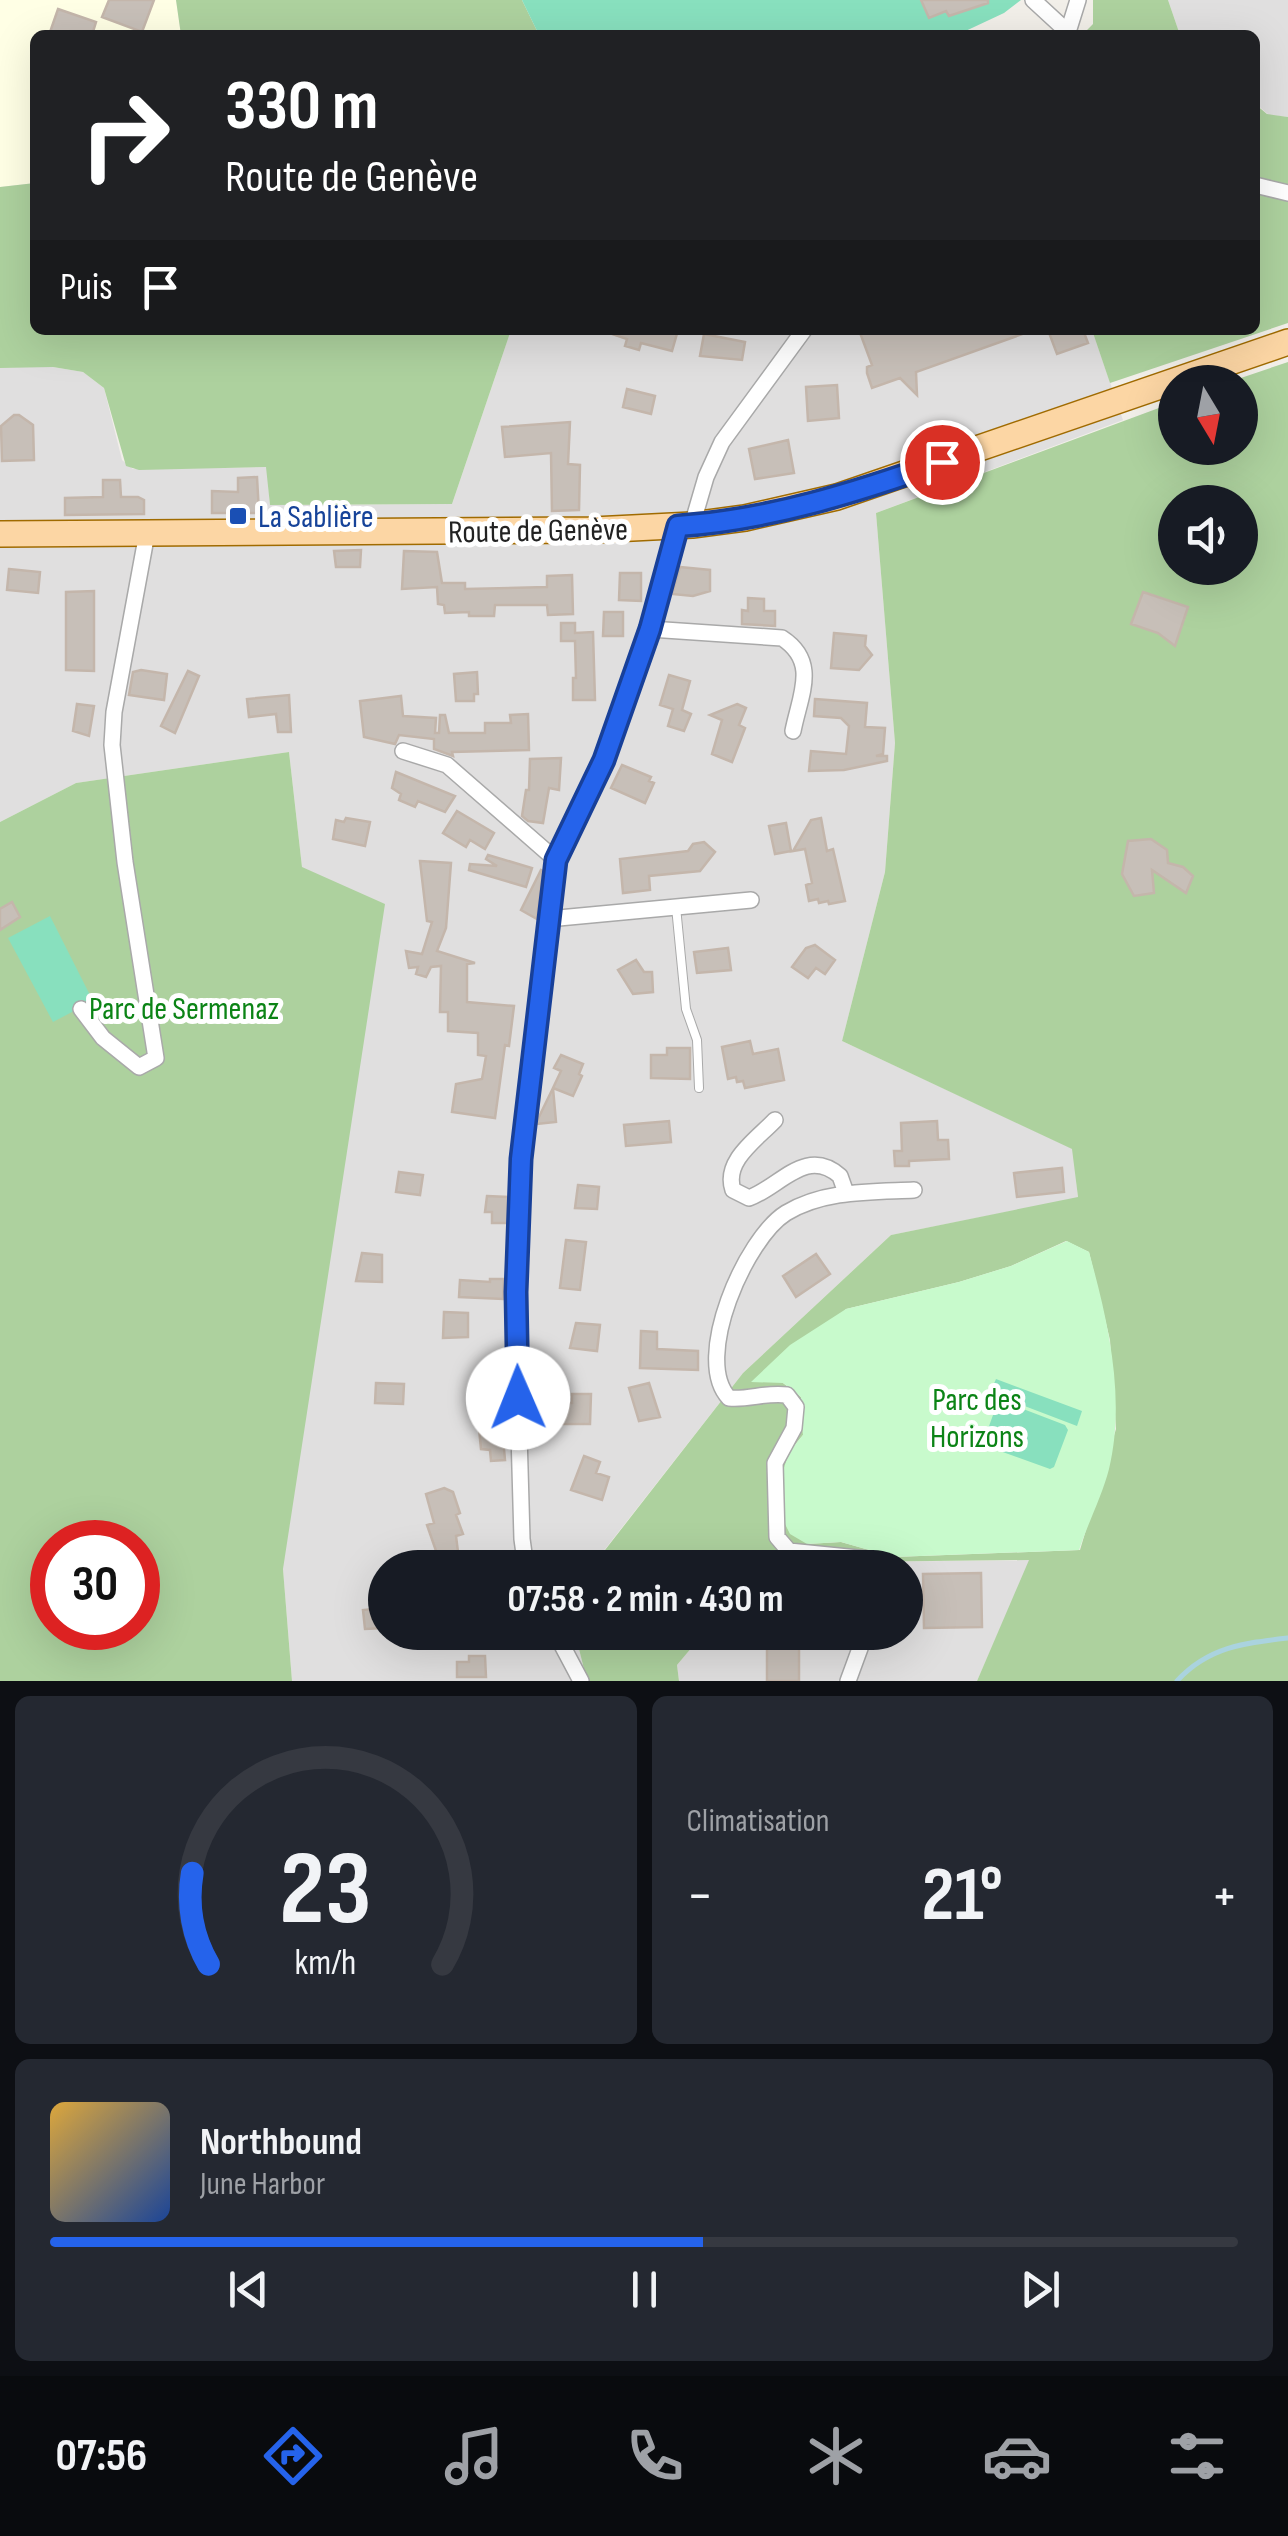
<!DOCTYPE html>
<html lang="fr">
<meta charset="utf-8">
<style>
:root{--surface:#171b24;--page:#242831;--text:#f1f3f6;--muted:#9ea1a6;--line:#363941;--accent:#2563eb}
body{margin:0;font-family:"Sofia Sans Condensed",sans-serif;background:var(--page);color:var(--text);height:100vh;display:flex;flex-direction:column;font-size:38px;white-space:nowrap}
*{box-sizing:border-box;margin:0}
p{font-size:32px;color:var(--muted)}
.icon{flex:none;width:55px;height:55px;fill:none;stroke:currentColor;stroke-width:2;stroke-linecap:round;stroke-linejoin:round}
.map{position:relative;height:1681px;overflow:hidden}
.side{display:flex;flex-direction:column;gap:15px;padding:15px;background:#0d0f14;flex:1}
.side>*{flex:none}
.hud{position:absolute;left:30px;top:30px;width:1230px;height:305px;border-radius:15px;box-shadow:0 10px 40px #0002;background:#202124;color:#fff;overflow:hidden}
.needle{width:65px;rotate:170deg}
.buttons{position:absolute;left:1158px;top:365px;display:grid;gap:20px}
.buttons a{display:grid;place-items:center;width:100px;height:100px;border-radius:50%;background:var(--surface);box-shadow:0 10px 40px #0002;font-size:50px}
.speed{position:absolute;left:30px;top:1520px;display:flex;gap:20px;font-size:50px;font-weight:700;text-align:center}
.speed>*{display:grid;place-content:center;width:130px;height:130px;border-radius:50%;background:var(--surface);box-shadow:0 10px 40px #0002;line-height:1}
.speed .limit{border:15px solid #d22;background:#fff;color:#111}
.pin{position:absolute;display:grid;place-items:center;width:85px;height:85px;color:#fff;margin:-42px;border:5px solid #fff;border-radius:50%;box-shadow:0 2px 10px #0007}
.me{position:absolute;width:110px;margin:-55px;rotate:359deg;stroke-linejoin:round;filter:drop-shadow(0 0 8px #0008)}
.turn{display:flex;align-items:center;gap:35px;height:210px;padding:0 30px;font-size:45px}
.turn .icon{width:130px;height:130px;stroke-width:2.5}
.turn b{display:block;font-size:70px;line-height:85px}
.then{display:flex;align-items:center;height:95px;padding:0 30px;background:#0003;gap:20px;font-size:38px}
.big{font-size:75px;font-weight:700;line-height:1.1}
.side .tile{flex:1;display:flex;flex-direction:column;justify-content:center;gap:15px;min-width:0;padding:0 35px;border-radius:15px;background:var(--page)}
.side .dial{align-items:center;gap:0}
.dial svg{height:260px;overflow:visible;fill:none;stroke:var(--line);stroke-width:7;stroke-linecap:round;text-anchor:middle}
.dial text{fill:var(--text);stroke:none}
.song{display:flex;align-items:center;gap:30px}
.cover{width:120px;height:120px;border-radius:15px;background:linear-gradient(135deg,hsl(40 70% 55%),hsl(220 70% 35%))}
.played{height:10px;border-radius:5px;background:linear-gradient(90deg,var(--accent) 55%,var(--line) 55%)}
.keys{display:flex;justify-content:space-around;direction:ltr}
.heat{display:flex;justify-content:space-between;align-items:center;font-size:55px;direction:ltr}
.side .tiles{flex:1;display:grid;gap:15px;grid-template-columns:1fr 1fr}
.tile:last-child{grid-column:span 2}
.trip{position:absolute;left:368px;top:1550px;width:555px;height:100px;border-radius:50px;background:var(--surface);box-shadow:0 10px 40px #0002;font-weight:700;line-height:100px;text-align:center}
.menu{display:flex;height:160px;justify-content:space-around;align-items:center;background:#090b0e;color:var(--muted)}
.menu .icon{width:70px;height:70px}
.menu .on{color:var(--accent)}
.menu b{font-size:45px;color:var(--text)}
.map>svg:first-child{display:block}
.residential{fill:#e0dfdf}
.education{fill:#ffffe5}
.forest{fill:#add19e;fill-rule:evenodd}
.park{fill:#c8facc}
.pitch{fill:#88e0be}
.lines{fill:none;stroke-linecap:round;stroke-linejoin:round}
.stream{stroke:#aad3df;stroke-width:5}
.building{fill:#c7bfb8;stroke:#c4b6ab;stroke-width:2.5}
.service-casing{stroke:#a9a9a9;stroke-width:10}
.minor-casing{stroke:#a9a9a9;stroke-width:18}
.primary-casing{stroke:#a06b00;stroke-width:28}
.service{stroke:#fff;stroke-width:8}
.minor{stroke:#fff;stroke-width:15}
.primary{stroke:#fcd6a4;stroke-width:25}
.route-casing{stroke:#184099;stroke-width:25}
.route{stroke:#2563eb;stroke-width:18}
.transit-dot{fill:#1a4fb4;stroke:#fff;stroke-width:4}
.labels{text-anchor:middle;stroke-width:10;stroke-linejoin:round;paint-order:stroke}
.transit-label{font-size:32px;fill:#164399;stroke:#fff;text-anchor:start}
.street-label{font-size:32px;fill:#222;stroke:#fff}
.park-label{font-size:32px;fill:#0c8416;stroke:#fff}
</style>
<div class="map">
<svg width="1288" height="1681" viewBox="0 0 1288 1681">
<rect width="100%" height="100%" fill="#f2efe9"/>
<path class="residential" d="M1168,0H1288V117L1269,115L1255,103V35H1180Z
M511,330H1092L1123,420L876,513L895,743L885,872L842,1041L1073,1149L1078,1198L891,1235L743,1373L591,1567L385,1568V1632L575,1633L587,1681H292L283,1569L302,867L289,752L76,783L0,822V367H53L83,372L104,388L122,460L133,469L267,467L270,505L452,504Z
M1030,1560L977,1681H679L677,1665L704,1633L905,1632V1568L756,1567L760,1563Z"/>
<path class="education" d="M0,0H176L181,35H35V183L0,187Z"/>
<path class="forest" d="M176,0H522L539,35H181Z
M1093,0H1168L1180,35H1082L1093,24Z
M1255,104L1267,114L1288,117V323L1110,383L1092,330H1255Z
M35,183V330H511L452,504L270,505L266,467L139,470L126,466L104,388L83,372L53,367L0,368V187Z
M1288,362V1681H977L1029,1560L760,1563L756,1568H591L743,1373L891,1235L1078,1197L1072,1149L842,1041L885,872L895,743L876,513L1175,402V448H1240V382H1229ZM1175,502H1240V568H1175ZM1066,1241L1089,1252L1110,1340L1116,1429L1080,1550L894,1557L841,1542L807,1544L789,1452L803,1435L801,1397L783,1383L846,1309L959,1282L1011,1266Z
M289,752L302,867L385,904L283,1569L292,1681H0V822L76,783ZM52,1542H138V1628H52Z
M575,1633H704L677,1665L679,1681H587Z"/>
<path class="park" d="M1067,1241L1089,1252C1108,1321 1126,1398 1109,1469C1102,1496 1088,1523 1079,1550L894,1557L841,1542L807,1544L790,1534L783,1520L782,1474L789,1452L803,1435L801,1397L783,1383L751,1382L790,1345L846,1309L959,1282L1011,1266Z"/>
<path class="pitch" d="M522,0H1021L1004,13L957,35H539Z
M50,916L93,1001L53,1022L8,938Z
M996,1379L1082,1411L1077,1426L990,1393Z
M1002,1401L1065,1425L1068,1430L1054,1467L1050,1469L986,1446L984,1440L997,1404Z"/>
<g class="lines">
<path class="stream" d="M1177,1681C1208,1647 1244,1643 1288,1638"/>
</g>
<path class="building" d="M109,0H154L142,32L102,17Z
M921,0H988V3L949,16L946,11L929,18Z
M58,9L96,22L92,35H49Z
M613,330H678L672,351L641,343L639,350L625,346L627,339L612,334Z
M859,330H1027L1028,332L916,372L917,395L900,378L872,388L867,373V367L872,365Z
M1048,330H1083L1088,343L1057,354Z
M704,334L745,342L742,360L700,356Z
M837,385L839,418L808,421L806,387Z
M627,389L655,396L651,414L623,407Z
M14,415H19L33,425L34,460L2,461L1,426Z
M570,422L568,464L580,465L579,510L552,511L551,453L505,457L502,427Z
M788,440L794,473L755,479L749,449Z
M257,477L259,513H212V491L238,492V478Z
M103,480H120L121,497H138L144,500V514L65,515V498L103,497Z
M361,550L360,567H336L334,551Z
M404,551L437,552L442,583H465V589L547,587V576L572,575L573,614L548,615L547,605H495L494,616H469V612L445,613L444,605L438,604L437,587L402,589Z
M680,567L710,570V591L693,596L672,594Z
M9,569L40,572L38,593L7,590Z
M620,573H641V601L619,600Z
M94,591V671L66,670V592Z
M1143,592L1188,607L1175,646L1158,633L1131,624Z
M748,598L764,599V611H775V626L742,624V610L748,611Z
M604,612H623V636H603Z
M561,623H575V633L593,632L595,700H573V678H576L575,641H561Z
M834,633L866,636L865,646L872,655L859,670L831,668Z
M141,670L167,674L164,700L129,695L133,672Z
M188,671L199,676L175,733L161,726Z
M477,672L478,694H474V701H456L454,674Z
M669,675L690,681L682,710L691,714L684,731L668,726L673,709L660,705Z
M289,695L291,732H278L276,714L249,717L247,699Z
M401,696L403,716L436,718L435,733H439L440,715H445L449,733H485V723H511L510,715L528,714L529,750L452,752L453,756L434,749V739L399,735L395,744L364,737L360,701Z
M815,699L867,703L865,727L885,728L883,754L876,756H887V761L844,770L809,771L811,751L846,754L849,726L841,718L814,716Z
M77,704L94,706L89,736L73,731Z
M737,704L746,708L739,725L745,728L732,762L712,754L722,720L710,715Z
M561,758L559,790L549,788L543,823L528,821L522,816L526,790H529L530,759Z
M622,765L651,777L649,781L654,783L645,803L611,788Z
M396,772L455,796L445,812L418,801L415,807L399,800L401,794L392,788Z
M457,811L494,833L485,849L470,840L466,847L443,833Z
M346,818L370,822L365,846L333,839L336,820L344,822Z
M821,818L827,851L833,849L845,901L829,904L828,901L819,903L818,899L809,901L806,885L812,883L805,849L793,851L811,820Z
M786,823L791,851L775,854L769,826Z
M1151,839L1167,850L1168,863L1183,867L1193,876L1186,893L1152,870L1154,893L1134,896L1122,874L1128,841Z
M704,842L715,852L700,871L649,876L650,890L623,893L620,859L688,851L693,844Z
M488,855L532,868L526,887L469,870L470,864L497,866L486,859Z
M420,861L451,863L446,928L437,951L475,963L467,964V1002L514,1006L509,1046L505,1045L495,1118L452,1112L456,1084L482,1079L486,1056L478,1055V1033L448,1031V1012H440L441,966L431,967L426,977L416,974L418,967L409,968L406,951L422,954L432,922L427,921Z
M541,870L543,871L537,919L521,910Z
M12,902L20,917L0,930V909Z
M815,945L835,960L825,974L816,968L808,978L792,967L806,948Z
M728,948L731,970L697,973L694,952Z
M636,960L644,972H652L653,992L633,994L618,970Z
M750,1041L753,1054L778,1049L784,1080L745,1088L743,1081L737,1082L736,1077L728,1079L722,1047Z
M667,1048H690V1079L651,1078V1055H667Z
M561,1055L583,1064L579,1074L582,1076L573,1096L553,1088L561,1071L554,1068Z
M553,1088L556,1122L536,1124L537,1121Z
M669,1121L671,1142L626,1146L624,1125Z
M937,1121L938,1140H948L949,1159L909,1161V1166H895L894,1151H902L901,1123Z
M1062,1168L1064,1192L1017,1197L1014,1173Z
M399,1172L423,1175L420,1195L396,1192Z
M578,1185L599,1187L597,1209L575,1208Z
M487,1196L508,1197L507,1223H492V1212H485Z
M566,1240L586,1242L580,1290L560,1288Z
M362,1253L382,1255V1282L356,1281Z
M816,1254L830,1274L796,1297L783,1276Z
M490,1279H504L503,1299L459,1297L460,1280L490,1282Z
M444,1312L468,1313V1337L443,1338Z
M576,1323L600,1325L597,1351L570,1348Z
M641,1331L657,1332V1349L698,1351V1370L640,1368Z
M490,1361H506V1383H491Z
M376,1383L404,1384L403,1404L375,1403Z
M649,1383L660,1417L639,1421L629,1388Z
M572,1394H591L590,1424H552L553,1403H572Z
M501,1415L505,1460L491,1461L490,1450L481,1449L478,1418Z
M584,1456L600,1462L596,1473L609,1477L602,1500L571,1490Z
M444,1488L453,1492L460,1513L456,1515L463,1534L456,1536L460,1568H442L427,1525L434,1523L426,1494Z
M981,1573L982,1627L924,1628L923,1574Z
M382,1608L384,1628L365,1629L363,1610Z
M767,1644H799V1681H767Z
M469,1656H485L486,1677H457V1662H469Z"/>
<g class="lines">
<g class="service-casing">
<path id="service" d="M676,907L686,1009L697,1040L699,1088"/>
</g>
<g class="minor-casing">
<path id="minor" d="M1033,0L1071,35
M1068,32L1078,0
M1255,185L1288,193
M692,525L706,477L722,442L804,330
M650,629L782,638C819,662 800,695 793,731
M403,751L447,765L556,860
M548,919L751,900
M81,1009L103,1038L139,1067L156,1058L125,862L112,745L114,712L147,533
M775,1120C757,1139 723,1161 733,1190L749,1198C780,1187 806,1146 840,1176L846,1193
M526,1568L522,1539L515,1292L521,1159L556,860L604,760L650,629L678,526
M884,1568L868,1559L789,1551L777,1537L775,1463L794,1428L796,1407L787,1395C766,1392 749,1400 729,1398C692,1359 746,1238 786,1213C824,1190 871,1192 914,1190
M555,1632L581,1681
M848,1681L866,1632"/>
</g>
<g class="primary-casing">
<path id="primary" d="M0,534L593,530L692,525L745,518L837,497L1288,342"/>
</g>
<use href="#service" class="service"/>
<use href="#minor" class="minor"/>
<use href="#primary" class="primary"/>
</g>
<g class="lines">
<g class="route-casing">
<path id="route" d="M518,1398L516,1292L521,1159L556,860L604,760L650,629L678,526C769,520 857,492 942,462"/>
</g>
<use href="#route" class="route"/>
</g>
<rect class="transit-dot" x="228" y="506" width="20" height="20" rx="5"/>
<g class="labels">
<g class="transit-label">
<text x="258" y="527">La Sablière</text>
</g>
<g class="street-label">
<text transform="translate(538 530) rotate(-1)" y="11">Route de Genève</text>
</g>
<g class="park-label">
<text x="184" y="1019">Parc de Sermenaz</text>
<text x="977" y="1410">Parc des<tspan x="977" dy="37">Horizons</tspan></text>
</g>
</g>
</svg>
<div class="buttons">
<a><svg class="needle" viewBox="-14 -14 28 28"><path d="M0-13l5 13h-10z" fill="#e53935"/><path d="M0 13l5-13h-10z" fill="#9ea1a6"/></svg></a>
<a><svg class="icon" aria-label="sound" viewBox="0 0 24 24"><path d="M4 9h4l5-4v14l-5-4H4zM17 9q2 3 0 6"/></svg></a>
</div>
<div class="speed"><div class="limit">30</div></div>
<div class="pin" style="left:942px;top:462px;background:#d93025"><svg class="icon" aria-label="arrive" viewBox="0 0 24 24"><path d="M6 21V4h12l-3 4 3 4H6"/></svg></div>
<svg class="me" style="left:518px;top:1398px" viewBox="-20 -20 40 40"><circle r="19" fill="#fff"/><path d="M0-13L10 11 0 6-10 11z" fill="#2563eb"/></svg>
<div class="trip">07:58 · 2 min · 430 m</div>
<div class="hud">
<div class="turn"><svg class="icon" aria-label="right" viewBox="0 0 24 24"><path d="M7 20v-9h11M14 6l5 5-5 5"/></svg><div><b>330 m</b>Route de Genève</div></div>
<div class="then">Puis<svg class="icon" aria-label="arrive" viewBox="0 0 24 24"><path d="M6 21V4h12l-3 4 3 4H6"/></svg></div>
</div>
</div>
<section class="side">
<div class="tiles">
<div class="tile dial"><svg viewBox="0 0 100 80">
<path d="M14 69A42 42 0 1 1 86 69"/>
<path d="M14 69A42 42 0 0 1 9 41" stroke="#2563eb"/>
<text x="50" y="56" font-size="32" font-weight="700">23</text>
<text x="50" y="72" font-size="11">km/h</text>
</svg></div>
<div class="tile"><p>Climatisation</p>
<div class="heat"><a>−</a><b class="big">21°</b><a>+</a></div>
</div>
<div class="tile">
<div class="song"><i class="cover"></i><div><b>Northbound</b><p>June Harbor</p></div></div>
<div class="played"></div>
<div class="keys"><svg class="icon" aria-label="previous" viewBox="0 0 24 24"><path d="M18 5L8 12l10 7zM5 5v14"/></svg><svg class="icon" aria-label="pause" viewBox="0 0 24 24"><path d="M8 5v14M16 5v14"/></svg><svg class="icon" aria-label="next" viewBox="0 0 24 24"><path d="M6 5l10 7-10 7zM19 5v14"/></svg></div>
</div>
</div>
</section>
<nav class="menu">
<b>07:56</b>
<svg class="icon on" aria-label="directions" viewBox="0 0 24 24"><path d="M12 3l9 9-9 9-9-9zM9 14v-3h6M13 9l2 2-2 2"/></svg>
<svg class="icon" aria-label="music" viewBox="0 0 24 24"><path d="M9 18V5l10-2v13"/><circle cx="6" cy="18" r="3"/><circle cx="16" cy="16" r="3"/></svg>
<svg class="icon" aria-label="phone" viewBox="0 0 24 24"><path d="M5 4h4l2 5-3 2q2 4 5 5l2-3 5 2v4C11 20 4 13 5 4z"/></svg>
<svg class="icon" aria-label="climate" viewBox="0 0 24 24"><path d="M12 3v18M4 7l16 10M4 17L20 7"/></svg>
<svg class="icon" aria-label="car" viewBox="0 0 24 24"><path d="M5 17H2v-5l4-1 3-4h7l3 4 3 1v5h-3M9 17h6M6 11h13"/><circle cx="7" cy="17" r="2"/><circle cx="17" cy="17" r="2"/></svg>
<svg class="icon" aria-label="filters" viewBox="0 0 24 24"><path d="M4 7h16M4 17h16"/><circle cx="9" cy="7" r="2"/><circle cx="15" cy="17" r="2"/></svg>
</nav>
